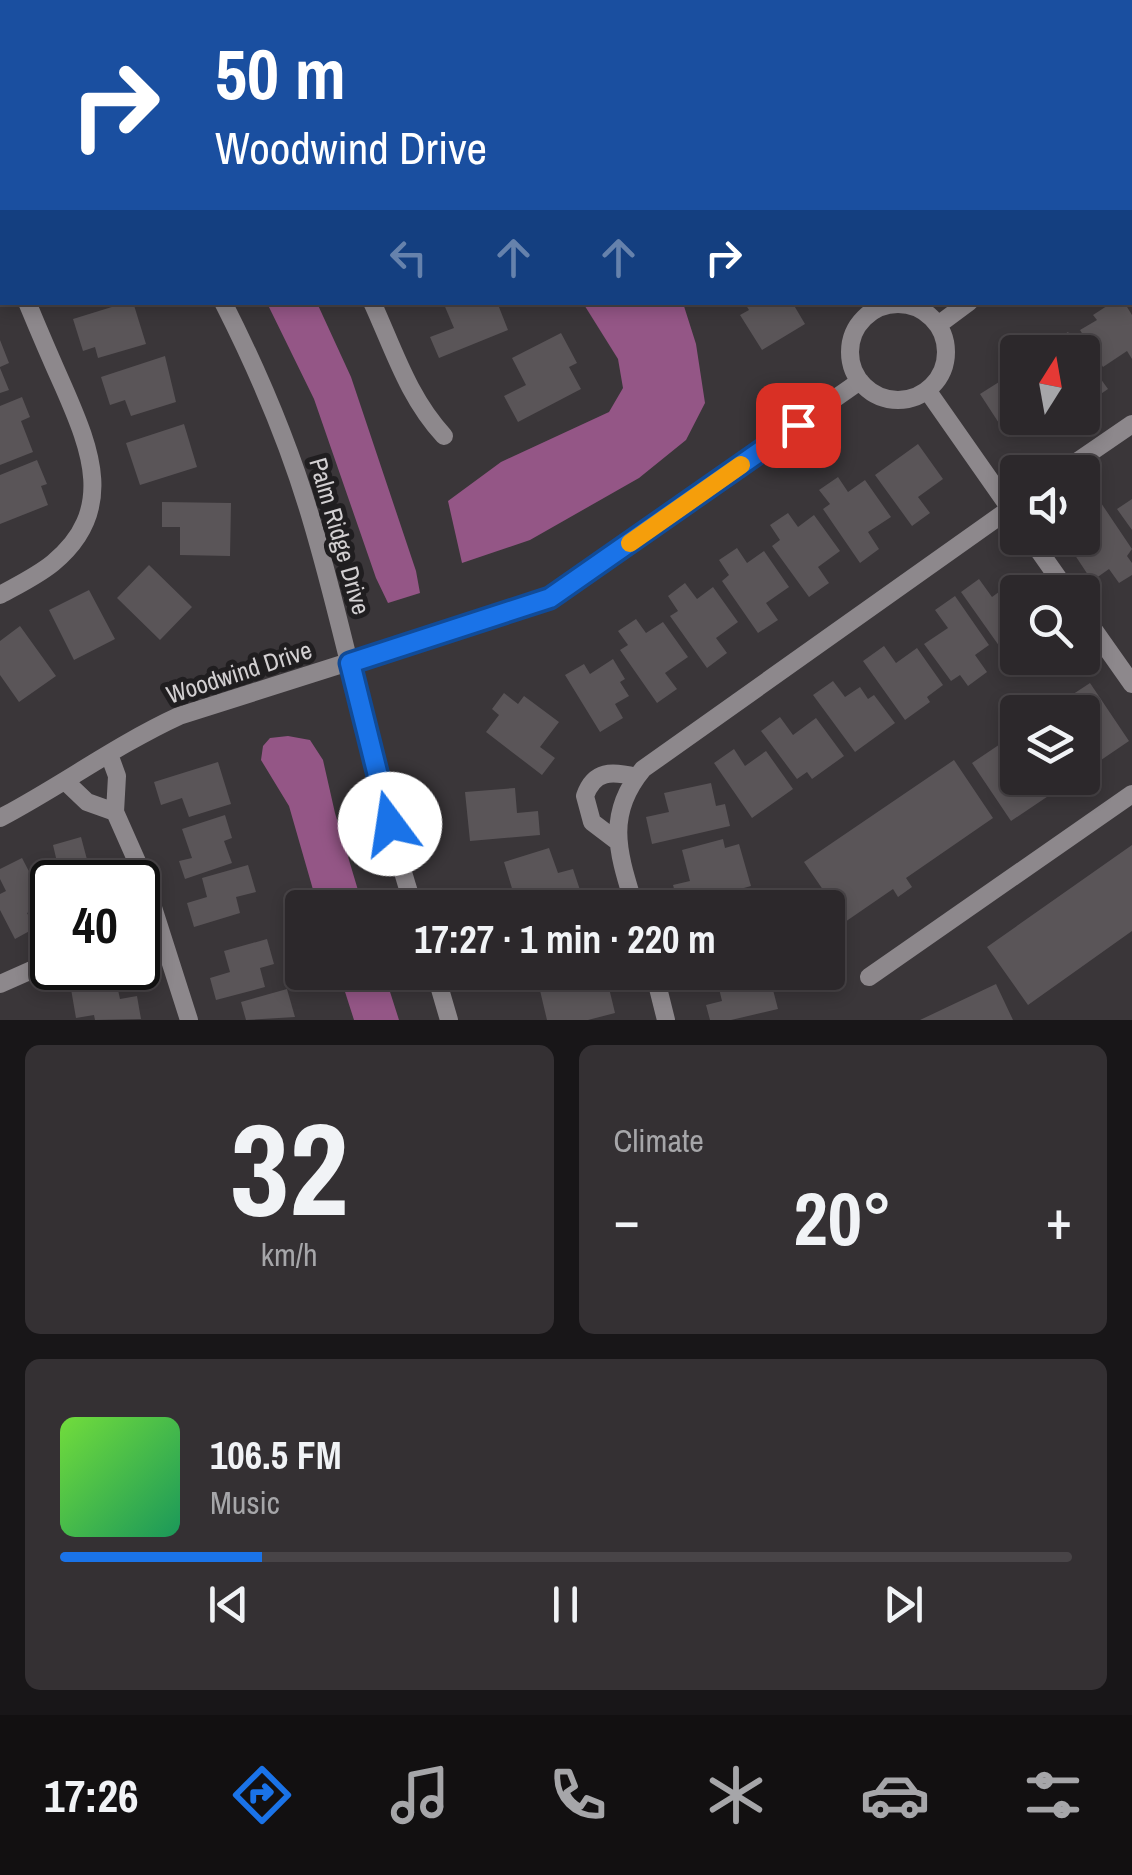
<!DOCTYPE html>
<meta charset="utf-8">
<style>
:root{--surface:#2c282b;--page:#343033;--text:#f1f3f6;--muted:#a6a6a9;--line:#484447;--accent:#1a73e8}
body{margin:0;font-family:"Archivo Narrow",sans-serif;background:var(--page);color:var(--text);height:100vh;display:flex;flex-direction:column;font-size:38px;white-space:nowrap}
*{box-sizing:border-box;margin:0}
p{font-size:32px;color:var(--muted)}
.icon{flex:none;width:55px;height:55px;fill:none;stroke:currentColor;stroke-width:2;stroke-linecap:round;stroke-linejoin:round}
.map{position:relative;height:1020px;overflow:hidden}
.panel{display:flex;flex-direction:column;gap:25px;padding:25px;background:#181618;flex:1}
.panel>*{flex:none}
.hud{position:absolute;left:0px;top:0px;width:1132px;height:305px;box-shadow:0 5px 15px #0003,0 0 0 2px var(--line);background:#1a4fa0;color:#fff;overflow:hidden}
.needle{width:65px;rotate:11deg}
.tools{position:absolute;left:1000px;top:335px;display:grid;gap:20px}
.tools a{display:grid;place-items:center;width:100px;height:100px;border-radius:10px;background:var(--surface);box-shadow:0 5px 15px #0003,0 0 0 2px var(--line);font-size:50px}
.speed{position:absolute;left:30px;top:860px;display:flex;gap:20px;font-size:50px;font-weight:700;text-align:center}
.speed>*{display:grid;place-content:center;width:130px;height:130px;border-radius:50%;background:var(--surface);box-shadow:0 5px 15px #0003,0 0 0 2px var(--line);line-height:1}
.speed .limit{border:5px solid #111;border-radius:15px;background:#fff;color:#111}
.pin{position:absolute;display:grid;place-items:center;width:85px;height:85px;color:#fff;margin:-42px;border-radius:20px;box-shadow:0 5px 15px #0006}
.me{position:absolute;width:110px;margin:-55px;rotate:346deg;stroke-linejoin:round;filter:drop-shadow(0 0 8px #0008)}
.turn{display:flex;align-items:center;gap:35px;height:210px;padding:0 50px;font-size:45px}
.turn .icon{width:130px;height:130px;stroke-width:2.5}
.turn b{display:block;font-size:70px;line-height:85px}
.lanes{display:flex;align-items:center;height:95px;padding:0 50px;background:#0003;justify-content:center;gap:50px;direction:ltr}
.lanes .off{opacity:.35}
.big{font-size:75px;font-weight:700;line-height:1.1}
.panel .tile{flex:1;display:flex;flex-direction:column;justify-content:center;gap:15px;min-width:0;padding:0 35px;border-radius:15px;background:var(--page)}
.panel .dial{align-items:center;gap:0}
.dial b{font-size:130px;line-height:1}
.song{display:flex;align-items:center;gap:30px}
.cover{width:120px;height:120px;border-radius:15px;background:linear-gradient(135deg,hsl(100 70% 55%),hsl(150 70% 35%))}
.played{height:10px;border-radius:5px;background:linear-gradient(90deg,var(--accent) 20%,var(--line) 20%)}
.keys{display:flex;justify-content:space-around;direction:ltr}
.heat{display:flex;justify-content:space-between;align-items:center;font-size:55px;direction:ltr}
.panel .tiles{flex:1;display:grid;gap:25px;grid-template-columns:1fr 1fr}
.tile:last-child{grid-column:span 2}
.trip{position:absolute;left:285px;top:890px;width:560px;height:100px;border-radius:10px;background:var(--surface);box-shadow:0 5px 15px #0003,0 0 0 2px var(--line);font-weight:700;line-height:100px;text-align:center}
.dock{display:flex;height:160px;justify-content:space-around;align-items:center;background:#121011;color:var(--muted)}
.dock .icon{width:70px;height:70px}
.dock .on{color:var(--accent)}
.dock b{font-size:45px;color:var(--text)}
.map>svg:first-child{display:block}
.water{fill:#945686}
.building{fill:#5a5558}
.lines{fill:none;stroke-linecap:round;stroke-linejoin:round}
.minor{stroke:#8d888c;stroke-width:18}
.route-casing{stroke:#114b97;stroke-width:25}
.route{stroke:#1a73e8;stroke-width:18}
.slow{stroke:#f59e0b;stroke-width:18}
.labels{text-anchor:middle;stroke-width:10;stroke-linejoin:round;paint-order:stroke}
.street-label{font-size:25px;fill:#d3d0d2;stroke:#201e20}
</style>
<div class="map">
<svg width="1132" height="1020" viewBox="0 0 1132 1020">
<rect width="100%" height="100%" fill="#3a3639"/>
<path class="water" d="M267,303H317L351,377L416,571L420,593L388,603L376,578L314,399Z
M583,303H683L696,344L705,403L686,440L639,478L530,540L462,563L448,501L501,462L609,412L623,388L618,359Z
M288,736L310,740L323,760L335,813L363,907H318L289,806L261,760L263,746L270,738Z
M339,973H384L399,1020H354Z"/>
<path class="building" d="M128,302H133L146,344L98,358L95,347L83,351L73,319Z
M443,302H497L508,330L439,358L430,337L454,328Z
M744,302H792L805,324L762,350L740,315L749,310Z
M1113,302H1124L1132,315V359L1127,351L1103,367L1080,330L1097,320L1093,315Z
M1068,332L1082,352H1038Z
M561,333L577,363L569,367L581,389L518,422L504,396L526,385L512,358Z
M0,340L9,363L0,367Z
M1082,353L1108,389L1089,402L1082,393Z
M165,356L176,402L131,416L125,400L110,405L101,377Z
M0,368L9,390L0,393Z
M1018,370V418H1052L1057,424L1037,437L1028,424L1008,437L980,394Z
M22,397L30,417L21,421L33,452L0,465V406Z
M184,424L197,467L140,485L126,443Z
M918,444L943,479L918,497L930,513L912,526L875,475Z
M37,460L47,484L41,486L48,505L0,524V475Z
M838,477L848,492L865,480L891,517L868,532L879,549L860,563L823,509L830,504L819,490Z
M1097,497L1132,549L1127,556L1132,563V575L1119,583L1109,569L1092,581L1067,543L1075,538H1082V532L1089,528L1082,519V506Z
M1132,499V530L1117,509Z
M162,502L231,503L230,556L180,555V527H162Z
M788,513L798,527L814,515L840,551L818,567L829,583L809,597L772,546L780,540L770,525Z
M737,548L747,563L764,551L789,587L766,603L778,620L758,633L722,581L729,575L719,560Z
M149,565L192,607L160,640L117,598Z
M979,579L992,597L1014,581L1023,592H1018V638L1002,650L961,592Z
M685,583L697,599L713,587L738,622L716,638L727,653L707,668L670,616L678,611L668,596Z
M89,590L115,639L74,660L49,610Z
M955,596L989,645L975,655L987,672L968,686L960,675L951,681L924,644L948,628L935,610Z
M636,619L646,633L663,622L688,657L665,673L677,689L657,703L620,650L628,645L618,631Z
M20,626L56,676L19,702L0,675V641Z
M884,646L896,663L917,648L943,685L927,697L930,702L905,720L863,661Z
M613,659L625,679L620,682L629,696L615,704L623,718L600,732L565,675L584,664L590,674Z
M833,681L845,697L860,687L868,699L874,695L895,723L855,752L813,695Z
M1090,683L1129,741L1082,773V712H1046Z
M504,693L518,704L524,696L559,722L540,747L555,758L542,775L486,732L499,715L492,709Z
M780,717L793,735L816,718L844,756L812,779L807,772L797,779L761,731Z
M1018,732V778H1075L1011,821L972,763Z
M734,749L745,766L766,751L793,789L752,818L714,763Z
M954,760L993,818L906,878L912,887L898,897L893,889L845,922L804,862Z
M218,762L231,804L189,817L182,798L161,805L154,782Z
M711,783L716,806L725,804L730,826L652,844L646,817L669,812L664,793Z
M515,788L517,813L538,811L540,835L470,841L465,792Z
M225,815L232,838L224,841L232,863L185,879L179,861L192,858L182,829Z
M81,837L93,882H50L46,865L57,862L53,845Z
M723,839L725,848L739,844L751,886L679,906L673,885L690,881L682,850Z
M1132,845V931L1028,1005L987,947Z
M549,848L558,873L573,869L580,890L518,908L504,862Z
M22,858L46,904L27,913L35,928L15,939L0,910V894L6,891L0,879V869Z
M248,865L256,892L236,897L240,913L194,927L187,903L207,897L202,878Z
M743,900L745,908H716V906Z
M267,939L274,964L260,968L265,987L216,1000L210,978L230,972L224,951Z
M715,972H778L781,984L772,986L778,1009L731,1020H710L706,1005L722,1001Z
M574,974L575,980L590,976L594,991L609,988L615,1013L588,1020H547L538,982Z
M116,981L120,999L137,996L141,1019L95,1020L94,1015L76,1018L71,989Z
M996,984L1013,1020H920Z
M287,989L295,1017L246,1020L241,1002Z"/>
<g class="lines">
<path class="minor" d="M96,0L97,2
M246,0L247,2
M721,2L722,0
M1130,190L1132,188
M0,242L2,248
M223,302C259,373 290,446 312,522C350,650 373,781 414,908
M372,302C394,350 408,397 444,436
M850 352a48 48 0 1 1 96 0a48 48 0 1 1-96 0Z
M938,325L969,302
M927,390L1018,520
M1062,472L1132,424
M1030,538L1068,592
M0,595C18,585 37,576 53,563C116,511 91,450 64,388C51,359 39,331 27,302
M1082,613L1132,684
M109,754L117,776L115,812L142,873L189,1020
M66,782L87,802L115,812
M0,818C61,786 116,745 179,716L550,598L860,381
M617,841L592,822L585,796C594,770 612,771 636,777
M635,908C619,855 604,816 643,769L1018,503
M138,927L157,921
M435,972L449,1020
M654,972L666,1020
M869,977L1132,794
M0,984L52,961"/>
</g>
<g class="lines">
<g class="route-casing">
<path id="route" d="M390,824L350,663L550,598L798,425"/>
</g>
<use href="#route" class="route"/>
<path class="slow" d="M630,543L741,465"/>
</g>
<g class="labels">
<g class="street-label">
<text transform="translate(340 536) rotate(74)" y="9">Palm Ridge Drive</text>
<text transform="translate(239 672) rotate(-18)" y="9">Woodwind Drive</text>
</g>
</g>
</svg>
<div class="tools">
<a><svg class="needle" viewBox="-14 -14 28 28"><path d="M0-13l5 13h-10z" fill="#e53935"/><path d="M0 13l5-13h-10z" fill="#a6a6a9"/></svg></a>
<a><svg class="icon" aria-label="sound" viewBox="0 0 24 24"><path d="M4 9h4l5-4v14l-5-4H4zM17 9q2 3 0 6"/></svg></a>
<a><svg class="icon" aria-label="search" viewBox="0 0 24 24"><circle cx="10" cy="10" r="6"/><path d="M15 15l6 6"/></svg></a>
<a><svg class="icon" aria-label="layers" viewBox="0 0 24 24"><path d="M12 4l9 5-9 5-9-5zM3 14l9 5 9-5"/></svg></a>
</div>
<div class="speed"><div class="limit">40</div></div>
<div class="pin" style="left:798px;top:425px;background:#d93025"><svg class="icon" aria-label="arrive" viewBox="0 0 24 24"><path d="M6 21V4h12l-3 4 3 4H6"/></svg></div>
<svg class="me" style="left:390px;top:824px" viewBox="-20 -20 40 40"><circle r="19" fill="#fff"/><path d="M0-13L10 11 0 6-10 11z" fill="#1a73e8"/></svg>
<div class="trip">17:27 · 1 min · 220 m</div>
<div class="hud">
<div class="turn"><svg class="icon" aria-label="right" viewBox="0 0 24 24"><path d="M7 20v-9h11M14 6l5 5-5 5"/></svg><div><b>50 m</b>Woodwind Drive</div></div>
<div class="lanes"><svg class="icon off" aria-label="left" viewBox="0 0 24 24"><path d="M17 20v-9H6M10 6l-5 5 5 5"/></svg><svg class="icon off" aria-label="ahead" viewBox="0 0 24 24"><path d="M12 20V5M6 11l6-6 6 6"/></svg><svg class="icon off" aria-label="ahead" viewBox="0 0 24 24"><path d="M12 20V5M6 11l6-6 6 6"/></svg><svg class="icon" aria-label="right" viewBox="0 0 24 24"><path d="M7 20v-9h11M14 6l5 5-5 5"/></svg></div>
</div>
</div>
<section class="panel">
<div class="tiles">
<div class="tile dial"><b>32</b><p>km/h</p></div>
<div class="tile"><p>Climate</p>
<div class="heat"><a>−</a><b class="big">20°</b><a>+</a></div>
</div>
<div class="tile">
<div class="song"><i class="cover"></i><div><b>106.5 FM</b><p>Music</p></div></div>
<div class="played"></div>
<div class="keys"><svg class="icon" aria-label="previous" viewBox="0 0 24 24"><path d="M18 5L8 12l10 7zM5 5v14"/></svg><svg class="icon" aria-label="pause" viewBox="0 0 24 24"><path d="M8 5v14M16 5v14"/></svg><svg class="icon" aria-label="next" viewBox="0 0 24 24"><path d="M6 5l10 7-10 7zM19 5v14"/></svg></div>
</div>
</div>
</section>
<nav class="dock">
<b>17:26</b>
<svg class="icon on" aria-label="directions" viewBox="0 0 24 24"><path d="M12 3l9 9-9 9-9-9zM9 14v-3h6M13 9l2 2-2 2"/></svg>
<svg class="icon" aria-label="music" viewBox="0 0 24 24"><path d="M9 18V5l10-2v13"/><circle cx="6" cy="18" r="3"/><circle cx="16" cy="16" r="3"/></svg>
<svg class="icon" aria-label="phone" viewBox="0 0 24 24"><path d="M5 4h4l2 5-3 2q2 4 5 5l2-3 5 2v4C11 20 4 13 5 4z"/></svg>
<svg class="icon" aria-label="climate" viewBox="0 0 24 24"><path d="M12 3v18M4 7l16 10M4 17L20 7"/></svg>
<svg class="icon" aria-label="car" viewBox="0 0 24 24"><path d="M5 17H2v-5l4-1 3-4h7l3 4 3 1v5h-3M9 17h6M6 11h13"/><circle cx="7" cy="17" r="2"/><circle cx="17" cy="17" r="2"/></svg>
<svg class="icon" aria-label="filters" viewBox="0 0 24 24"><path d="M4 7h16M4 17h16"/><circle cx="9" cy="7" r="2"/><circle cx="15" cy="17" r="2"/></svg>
</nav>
